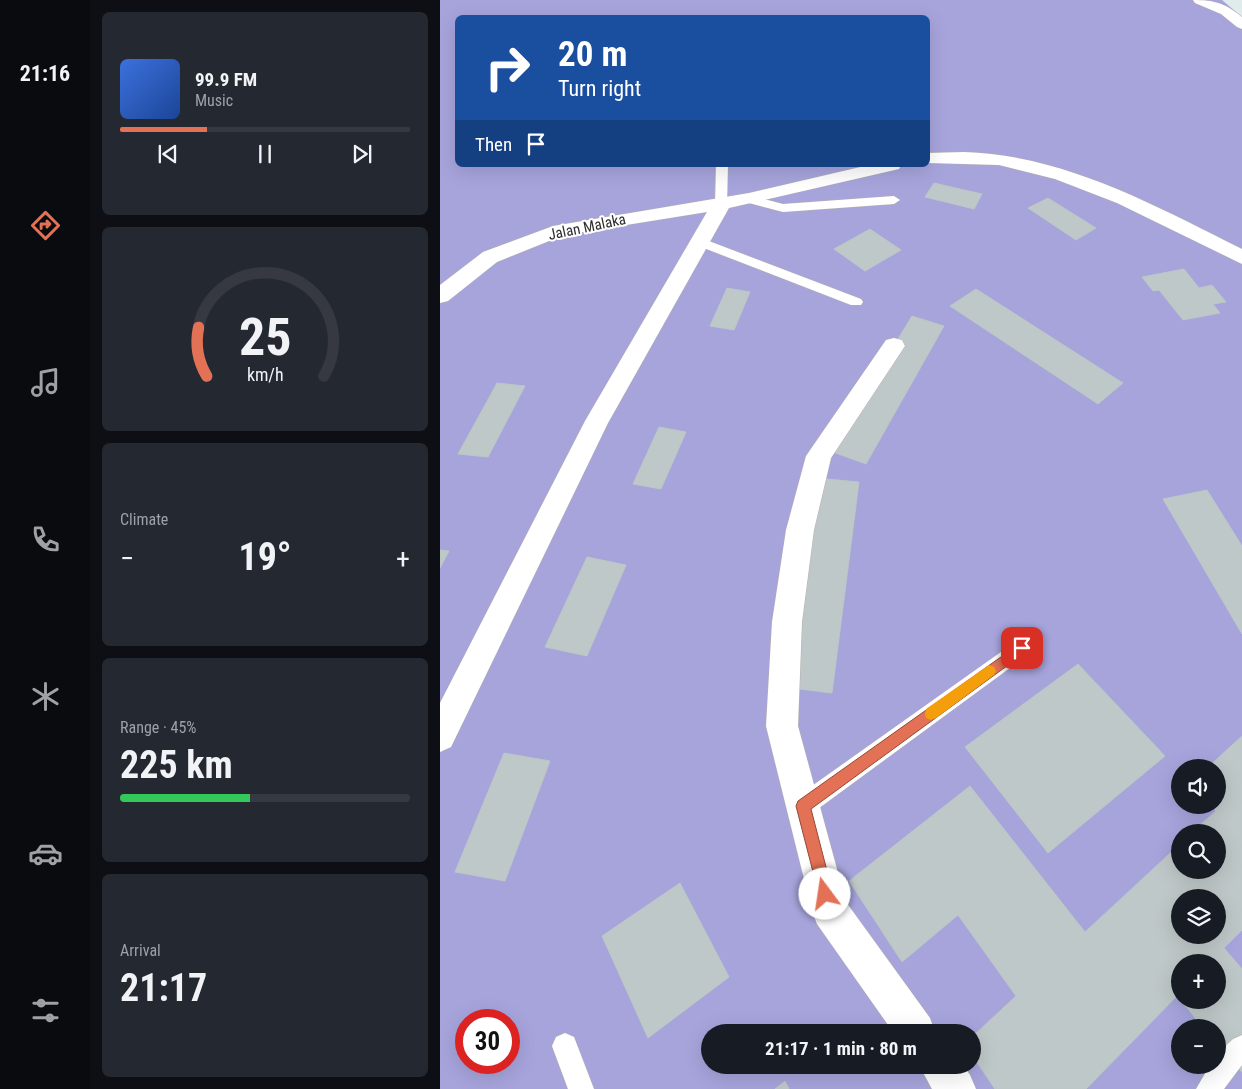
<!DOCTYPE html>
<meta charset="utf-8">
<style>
:root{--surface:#171b24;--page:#242831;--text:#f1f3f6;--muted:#9ea1a6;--line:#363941;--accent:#e37156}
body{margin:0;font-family:"Roboto Condensed",sans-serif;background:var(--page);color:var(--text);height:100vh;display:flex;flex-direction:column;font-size:19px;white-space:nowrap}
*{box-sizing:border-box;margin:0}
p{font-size:16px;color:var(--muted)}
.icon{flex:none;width:28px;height:28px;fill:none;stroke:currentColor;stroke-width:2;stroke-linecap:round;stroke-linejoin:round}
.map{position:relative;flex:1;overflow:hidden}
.sheet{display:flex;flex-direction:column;gap:12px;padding:12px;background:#0d0f14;width:350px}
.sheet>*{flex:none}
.top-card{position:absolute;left:15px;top:15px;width:475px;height:152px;border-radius:8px;box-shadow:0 5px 20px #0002;background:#1a4fa0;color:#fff;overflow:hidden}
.fabs{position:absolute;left:731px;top:759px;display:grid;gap:10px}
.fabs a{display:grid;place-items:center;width:55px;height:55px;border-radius:50%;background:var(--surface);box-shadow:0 5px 20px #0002;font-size:25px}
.speed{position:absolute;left:15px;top:1009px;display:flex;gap:10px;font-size:25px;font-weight:700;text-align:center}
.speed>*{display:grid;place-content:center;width:65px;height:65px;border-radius:50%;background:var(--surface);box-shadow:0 5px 20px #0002;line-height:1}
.speed .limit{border:8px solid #d22;background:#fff;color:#111}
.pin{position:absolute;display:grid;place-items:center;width:42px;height:42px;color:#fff;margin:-21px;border-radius:10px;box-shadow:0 2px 8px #0006}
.me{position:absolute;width:55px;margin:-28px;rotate:346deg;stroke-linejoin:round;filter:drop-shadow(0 0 4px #0008)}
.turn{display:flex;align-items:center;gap:18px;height:105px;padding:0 20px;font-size:22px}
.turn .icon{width:65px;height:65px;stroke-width:2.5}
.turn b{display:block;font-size:35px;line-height:42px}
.then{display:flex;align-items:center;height:48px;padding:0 20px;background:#0003;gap:10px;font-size:19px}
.big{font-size:38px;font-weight:700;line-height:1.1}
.sheet .tile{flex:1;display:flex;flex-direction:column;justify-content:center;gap:8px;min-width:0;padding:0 18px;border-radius:8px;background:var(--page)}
.sheet .dial{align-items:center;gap:0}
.dial svg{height:130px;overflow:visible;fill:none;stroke:var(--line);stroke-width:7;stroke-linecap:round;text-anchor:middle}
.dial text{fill:var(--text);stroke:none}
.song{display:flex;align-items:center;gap:15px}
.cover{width:60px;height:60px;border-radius:8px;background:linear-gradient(135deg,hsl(220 70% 55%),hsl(220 70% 35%))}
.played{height:5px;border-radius:2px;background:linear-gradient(90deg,var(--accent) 30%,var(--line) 30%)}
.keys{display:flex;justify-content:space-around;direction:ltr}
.heat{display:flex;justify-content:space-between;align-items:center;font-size:28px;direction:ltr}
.charge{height:8px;border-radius:4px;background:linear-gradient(90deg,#34c759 45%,var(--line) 0)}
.trip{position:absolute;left:261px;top:1024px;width:280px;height:50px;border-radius:25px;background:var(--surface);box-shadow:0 5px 20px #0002;font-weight:700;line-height:50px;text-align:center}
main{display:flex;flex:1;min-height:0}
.tabs{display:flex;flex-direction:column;width:90px;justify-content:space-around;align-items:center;background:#090b0e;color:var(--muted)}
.tabs .icon{width:35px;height:35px}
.tabs .current{color:var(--accent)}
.tabs b{font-size:22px;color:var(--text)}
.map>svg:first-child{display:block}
.green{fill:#a6a4db;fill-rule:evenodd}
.building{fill:#bfc8c8;stroke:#bac7c7;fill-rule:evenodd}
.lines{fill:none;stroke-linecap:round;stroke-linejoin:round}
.service-casing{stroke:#b6afad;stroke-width:1}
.minor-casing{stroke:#b6afad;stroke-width:1}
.service{fill:#fff;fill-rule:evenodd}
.minor{fill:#fff;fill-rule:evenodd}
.route{fill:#e37156;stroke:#944938}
.slow{fill:#f59e0b}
.labels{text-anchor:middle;stroke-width:4;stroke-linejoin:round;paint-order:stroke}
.far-street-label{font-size:15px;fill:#2c2c2c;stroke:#fff}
</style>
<main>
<nav class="tabs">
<b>21:16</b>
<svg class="icon current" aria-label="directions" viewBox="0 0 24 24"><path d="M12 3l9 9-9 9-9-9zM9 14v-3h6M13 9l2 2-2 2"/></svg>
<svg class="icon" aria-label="music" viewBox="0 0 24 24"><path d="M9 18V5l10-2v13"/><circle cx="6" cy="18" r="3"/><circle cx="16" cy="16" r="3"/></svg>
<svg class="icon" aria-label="phone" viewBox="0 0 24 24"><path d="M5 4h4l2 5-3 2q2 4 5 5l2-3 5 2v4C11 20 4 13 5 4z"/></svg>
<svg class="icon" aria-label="climate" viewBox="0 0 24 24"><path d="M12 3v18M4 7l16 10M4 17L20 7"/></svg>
<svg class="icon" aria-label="car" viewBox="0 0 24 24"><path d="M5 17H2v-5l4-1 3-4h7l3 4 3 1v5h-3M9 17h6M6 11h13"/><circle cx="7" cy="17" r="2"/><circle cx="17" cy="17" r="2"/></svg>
<svg class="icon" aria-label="filters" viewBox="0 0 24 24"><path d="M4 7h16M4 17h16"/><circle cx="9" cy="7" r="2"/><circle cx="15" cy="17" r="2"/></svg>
</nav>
<section class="sheet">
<div class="tile">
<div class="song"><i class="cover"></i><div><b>99.9 FM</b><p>Music</p></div></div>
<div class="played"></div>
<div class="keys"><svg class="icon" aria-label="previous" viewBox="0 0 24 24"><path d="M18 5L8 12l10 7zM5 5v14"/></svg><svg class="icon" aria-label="pause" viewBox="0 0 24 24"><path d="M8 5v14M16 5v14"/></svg><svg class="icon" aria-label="next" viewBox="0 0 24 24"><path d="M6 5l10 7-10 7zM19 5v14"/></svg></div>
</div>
<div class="tile dial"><svg viewBox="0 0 100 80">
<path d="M14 69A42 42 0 1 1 86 69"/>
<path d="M14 69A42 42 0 0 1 9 39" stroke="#e37156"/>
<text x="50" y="56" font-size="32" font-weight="700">25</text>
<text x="50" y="72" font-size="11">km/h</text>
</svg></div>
<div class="tile"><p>Climate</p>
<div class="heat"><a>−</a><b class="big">19°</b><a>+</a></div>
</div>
<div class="tile"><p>Range · 45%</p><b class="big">225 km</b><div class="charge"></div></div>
<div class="tile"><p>Arrival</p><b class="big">21:17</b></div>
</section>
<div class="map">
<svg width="802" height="1089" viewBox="0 0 802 1089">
<rect width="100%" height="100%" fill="#e0eceb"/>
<path class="green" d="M0,0H782L802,17V1089H0ZM18,18H488V165H18ZM740,768H778V805H740ZM740,832H778V870H740ZM740,898H778V935H740ZM740,962H778V1000H740ZM26,1020H69V1062H26ZM740,1028H778V1065H740ZM270,1032H532V1065H270Z"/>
<path class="building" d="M494,183L542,194L534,209L485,197Z
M608,198L656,228L636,240L588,208Z
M430,229L461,250L425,271L394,249Z
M744,269L759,288L772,285L786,302L773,304L780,313L743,320L719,290L713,291L702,277Z
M287,288L310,292L294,330L270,326Z
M536,289L683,383L658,404L510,306Z
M472,316L504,326L426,464L390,451Z
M57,383L85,386L48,457L18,454Z
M219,427L246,432L221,489L193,484Z
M377,478L419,482L392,693L342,687Z
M767,490L802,546V634L723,499Z
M0,550L9,551L0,568Z
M147,557L186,565L147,656L105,647Z
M638,664L725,756L608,853L525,747Z
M802,736V930L784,948L802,969V1072L778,1044V1028H763L741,1000H778V962H740V999L737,996L646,1089H555L532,1055V1037L576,996L518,915L462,962L409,881L530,786L645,932L740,844V870H778V832H752L776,811L771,805H778V768H767ZM740,898H778V935H740Z
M64,753L110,761L65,881L15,872Z
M240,883L289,977L208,1038L162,936Z
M345,1081L349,1089H335Z"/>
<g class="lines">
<g class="service-casing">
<path id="service" d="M276,165H288L287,204L281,208L275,204Z
M309,195L343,204L454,196L460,200L454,204L343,212L305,202L303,199L305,196Z
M261,238L421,299L423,302L421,305H411L256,245L255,242L256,239Z
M582,639L589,642L592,648L589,654L371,814L363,817L355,814L352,806L355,798L575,642Z
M125,1033L134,1037L154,1089H128L112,1046L116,1037Z
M802,1035V1065L784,1089H756L770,1065H778V1053L793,1039Z"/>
</g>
<g class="minor-casing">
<path id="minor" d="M753,0C774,0 785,3 802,17V29L797,27L781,14L755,3Z
M524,152C624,155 714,205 802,249V264L677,203L615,179L559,165L488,163V153Z
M429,165H461L459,169L289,208L168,423L11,747L0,752V703L145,421L267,212L124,235L57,262L8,301L0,303V285L43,252L113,226L309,193Z
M454,338L462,340L465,346L391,458L374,530L362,622L358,726L406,902L490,1018L495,1032H453L377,924L372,911L326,726L332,622L346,530L366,456L446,340Z
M479,1065H523L530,1075L536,1089H492Z"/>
</g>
<use href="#service" class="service"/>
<use href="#minor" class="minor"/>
</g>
<path class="route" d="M582,642L586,644L588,648L586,652L371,809L393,894L390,899L385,901L380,899L356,806L358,801Z"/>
<path class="slow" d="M549,665L554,667L556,671L554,675L496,718L491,720L486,718L485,714L486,709Z"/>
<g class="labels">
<g class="far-street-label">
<text transform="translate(147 227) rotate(-12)" y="5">Jalan Malaka</text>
</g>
</g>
</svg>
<div class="fabs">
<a><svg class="icon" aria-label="sound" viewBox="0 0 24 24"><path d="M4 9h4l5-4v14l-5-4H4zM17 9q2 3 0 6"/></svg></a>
<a><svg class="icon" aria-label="search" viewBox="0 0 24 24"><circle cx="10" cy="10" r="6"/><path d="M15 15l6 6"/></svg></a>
<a><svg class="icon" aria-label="layers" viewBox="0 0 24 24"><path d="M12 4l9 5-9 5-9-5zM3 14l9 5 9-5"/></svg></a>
<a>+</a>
<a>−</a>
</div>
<div class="speed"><div class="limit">30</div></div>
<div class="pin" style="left:582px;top:648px;background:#d93025"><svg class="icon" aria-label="arrive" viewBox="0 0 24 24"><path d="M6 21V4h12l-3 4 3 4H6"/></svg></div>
<svg class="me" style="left:385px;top:894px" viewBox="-20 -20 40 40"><circle r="19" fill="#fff"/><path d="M0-13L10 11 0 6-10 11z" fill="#e37156"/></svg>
<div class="trip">21:17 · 1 min · 80 m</div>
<div class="top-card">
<div class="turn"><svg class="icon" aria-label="right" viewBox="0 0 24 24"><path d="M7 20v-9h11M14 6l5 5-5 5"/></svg><div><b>20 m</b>Turn right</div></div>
<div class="then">Then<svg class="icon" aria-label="arrive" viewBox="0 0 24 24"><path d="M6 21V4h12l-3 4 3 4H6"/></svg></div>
</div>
</div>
</main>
